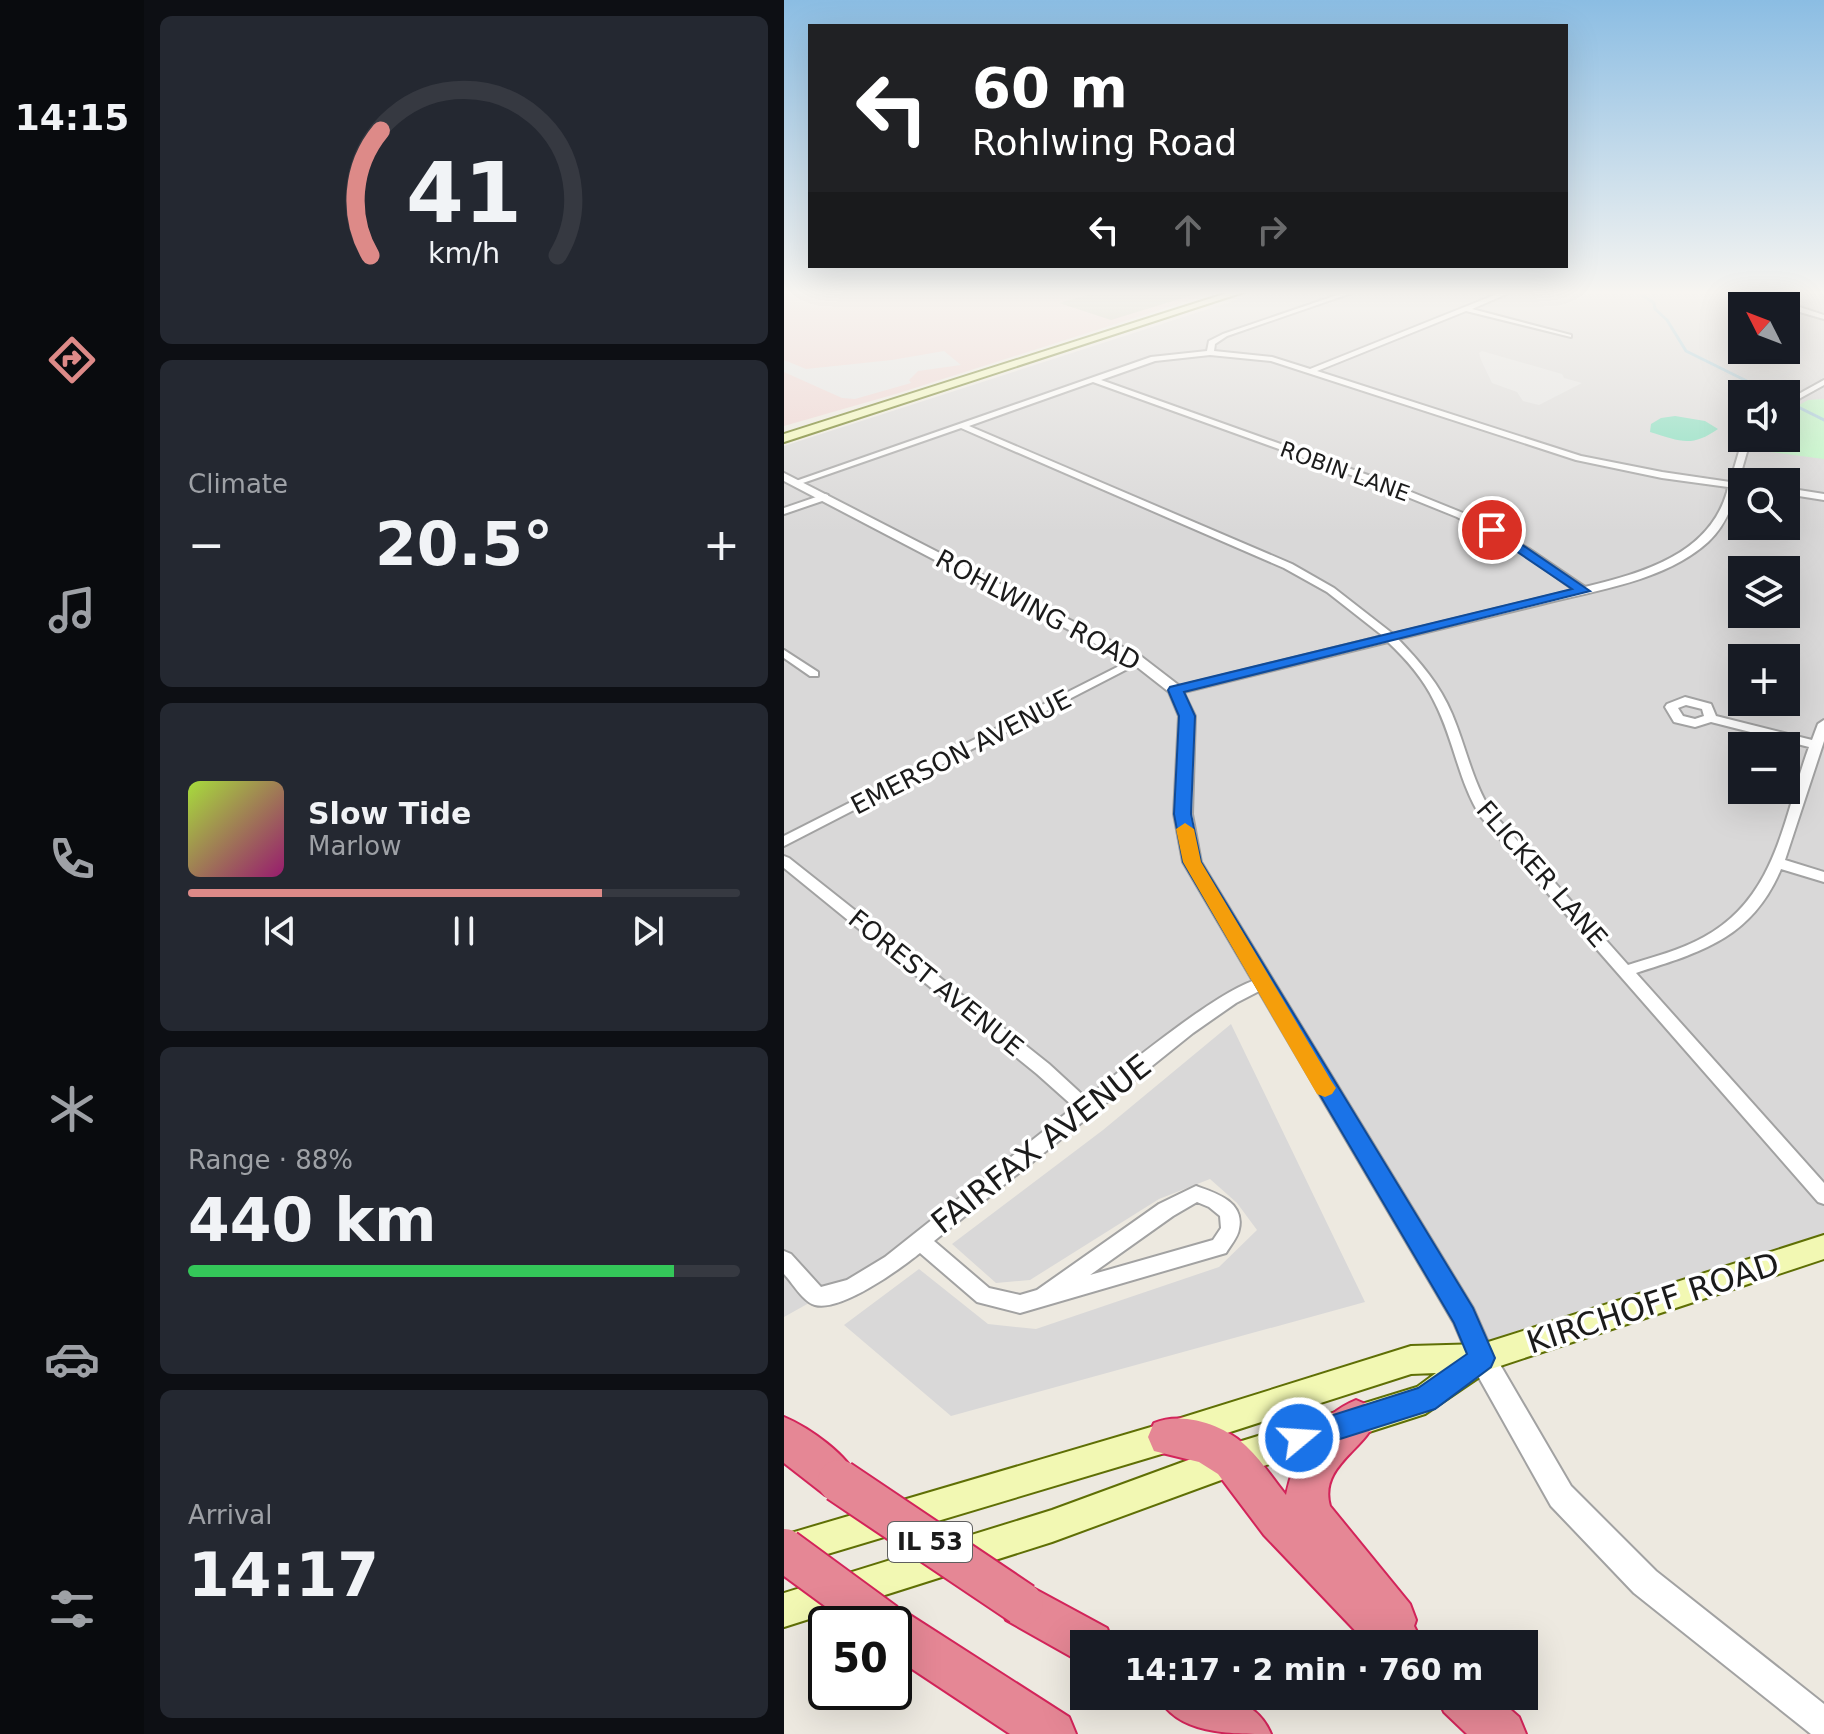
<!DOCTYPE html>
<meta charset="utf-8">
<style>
:root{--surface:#171b24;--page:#242831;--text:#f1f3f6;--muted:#9ea1a6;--line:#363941;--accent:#dd8a88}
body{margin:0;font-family:"DejaVu Sans",sans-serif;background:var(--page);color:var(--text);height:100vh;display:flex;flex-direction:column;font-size:30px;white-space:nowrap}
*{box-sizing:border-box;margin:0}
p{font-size:26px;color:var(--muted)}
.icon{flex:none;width:44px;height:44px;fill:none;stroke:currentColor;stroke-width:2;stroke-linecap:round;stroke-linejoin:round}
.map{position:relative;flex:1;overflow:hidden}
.details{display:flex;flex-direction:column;gap:16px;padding:16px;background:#0d0f14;width:640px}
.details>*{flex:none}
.banner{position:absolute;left:24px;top:24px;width:760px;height:244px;border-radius:0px;box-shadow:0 8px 32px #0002;background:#202124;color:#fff;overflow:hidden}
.needle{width:52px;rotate:312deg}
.buttons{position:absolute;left:944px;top:292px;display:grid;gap:16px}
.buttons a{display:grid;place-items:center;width:72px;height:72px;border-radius:0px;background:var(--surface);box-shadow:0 8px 32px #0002;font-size:40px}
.speed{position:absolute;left:24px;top:1606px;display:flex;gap:16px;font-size:40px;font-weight:700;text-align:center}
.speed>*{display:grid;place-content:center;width:104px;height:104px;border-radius:50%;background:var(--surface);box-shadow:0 8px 32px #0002;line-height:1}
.speed .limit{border:4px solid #111;border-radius:12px;background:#fff;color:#111}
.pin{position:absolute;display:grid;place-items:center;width:68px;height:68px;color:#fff;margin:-34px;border:4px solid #fff;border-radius:50%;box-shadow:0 2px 8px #0007}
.me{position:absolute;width:88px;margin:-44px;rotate:72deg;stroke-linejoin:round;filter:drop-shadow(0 0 6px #0008)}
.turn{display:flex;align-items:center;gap:28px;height:168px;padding:0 32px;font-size:36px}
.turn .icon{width:104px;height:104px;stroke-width:2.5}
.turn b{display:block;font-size:56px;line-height:68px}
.lanes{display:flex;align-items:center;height:76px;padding:0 32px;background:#0003;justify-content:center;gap:40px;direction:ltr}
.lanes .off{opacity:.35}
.big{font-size:60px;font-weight:800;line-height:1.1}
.details .tile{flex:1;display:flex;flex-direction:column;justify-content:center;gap:12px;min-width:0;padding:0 28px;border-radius:12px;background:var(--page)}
.details .dial{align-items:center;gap:0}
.dial svg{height:208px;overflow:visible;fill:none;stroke:var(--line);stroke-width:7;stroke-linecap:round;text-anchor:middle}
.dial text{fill:var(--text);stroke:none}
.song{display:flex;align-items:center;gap:24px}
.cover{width:96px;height:96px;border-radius:12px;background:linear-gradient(135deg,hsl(80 70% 55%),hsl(320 70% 35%))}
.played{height:8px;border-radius:4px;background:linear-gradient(90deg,var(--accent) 75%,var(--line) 75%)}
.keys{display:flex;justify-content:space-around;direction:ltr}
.heat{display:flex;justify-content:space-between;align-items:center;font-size:44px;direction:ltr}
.charge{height:12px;border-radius:6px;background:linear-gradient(90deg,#34c759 88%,var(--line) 0)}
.trip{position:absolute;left:286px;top:1630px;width:468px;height:80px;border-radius:0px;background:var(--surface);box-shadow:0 8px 32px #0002;font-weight:800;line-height:80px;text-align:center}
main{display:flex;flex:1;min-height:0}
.dock{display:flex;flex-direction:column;width:144px;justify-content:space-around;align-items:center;background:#090b0e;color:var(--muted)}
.dock .icon{width:56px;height:56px}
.dock .selected{color:var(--accent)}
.dock b{font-size:36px;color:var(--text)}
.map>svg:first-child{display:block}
.residential{fill:#d9d8d8;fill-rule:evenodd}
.commercial{fill:#eed1cf}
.construction{fill:#c0c1ac}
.park{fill:#bcf8c3}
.pitch{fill:#7edcbb}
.parking{fill:#e3e3e3}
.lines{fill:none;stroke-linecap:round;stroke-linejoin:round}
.stream{stroke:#a0cbdb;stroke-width:3}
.minor-casing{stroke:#a2a2a2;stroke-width:4}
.tertiary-casing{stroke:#a2a2a2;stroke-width:4}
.secondary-casing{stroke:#5f6f05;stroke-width:4}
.motorway-casing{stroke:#d3245a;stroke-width:4}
.minor{fill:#fff;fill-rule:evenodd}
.tertiary{fill:#fff;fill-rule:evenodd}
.secondary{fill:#f2f8b3;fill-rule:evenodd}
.motorway{fill:#e58795;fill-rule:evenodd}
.motorway-bridge-casing{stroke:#d3245a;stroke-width:46;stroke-linecap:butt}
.motorway-bridge{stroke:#e58795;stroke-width:42}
.route{fill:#1a73e8;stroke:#114b97;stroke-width:2}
.slow{fill:#f59e0b}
.labels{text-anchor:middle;stroke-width:7;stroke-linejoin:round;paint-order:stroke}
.far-street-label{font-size:22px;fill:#1b1b1b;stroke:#fff}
.shield{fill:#fff;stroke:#5f5f5f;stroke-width:2}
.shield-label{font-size:24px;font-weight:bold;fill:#1b1b1b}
.street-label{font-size:26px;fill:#1b1b1b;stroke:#fff}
.near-street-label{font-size:32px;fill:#1b1b1b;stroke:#fff}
</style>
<main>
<nav class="dock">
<b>14:15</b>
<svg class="icon selected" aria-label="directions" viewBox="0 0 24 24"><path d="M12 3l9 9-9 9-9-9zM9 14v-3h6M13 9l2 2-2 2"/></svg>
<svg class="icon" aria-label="music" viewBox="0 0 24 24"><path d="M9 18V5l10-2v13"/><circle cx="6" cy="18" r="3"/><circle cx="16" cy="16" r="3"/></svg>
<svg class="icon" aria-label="phone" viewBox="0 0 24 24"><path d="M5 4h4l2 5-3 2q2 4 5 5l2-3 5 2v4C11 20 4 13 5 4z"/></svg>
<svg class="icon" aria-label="climate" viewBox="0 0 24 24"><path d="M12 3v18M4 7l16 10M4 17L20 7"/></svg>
<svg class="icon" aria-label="car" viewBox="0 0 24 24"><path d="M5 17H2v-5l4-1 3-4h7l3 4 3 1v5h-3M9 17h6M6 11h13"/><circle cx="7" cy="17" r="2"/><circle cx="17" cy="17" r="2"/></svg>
<svg class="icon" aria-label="filters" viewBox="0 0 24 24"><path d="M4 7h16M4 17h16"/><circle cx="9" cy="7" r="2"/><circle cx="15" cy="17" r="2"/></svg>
</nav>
<section class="details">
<div class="tile dial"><svg viewBox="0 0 100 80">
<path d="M14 69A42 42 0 1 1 86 69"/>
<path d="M14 69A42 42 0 0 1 18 21" stroke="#dd8a88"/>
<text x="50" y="56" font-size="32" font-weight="700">41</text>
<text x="50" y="72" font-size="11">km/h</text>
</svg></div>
<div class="tile"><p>Climate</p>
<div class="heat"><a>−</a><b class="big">20.5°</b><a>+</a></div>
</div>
<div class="tile">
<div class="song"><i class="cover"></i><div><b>Slow Tide</b><p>Marlow</p></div></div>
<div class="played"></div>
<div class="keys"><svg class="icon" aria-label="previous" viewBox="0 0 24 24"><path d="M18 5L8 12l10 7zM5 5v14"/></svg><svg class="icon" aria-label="pause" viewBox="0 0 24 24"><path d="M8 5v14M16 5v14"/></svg><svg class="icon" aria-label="next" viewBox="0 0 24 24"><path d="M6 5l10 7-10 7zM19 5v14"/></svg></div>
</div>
<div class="tile"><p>Range · 88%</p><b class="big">440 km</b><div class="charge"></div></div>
<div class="tile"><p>Arrival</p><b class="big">14:17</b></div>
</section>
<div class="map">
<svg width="1040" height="1734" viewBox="0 0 1040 1734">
<rect width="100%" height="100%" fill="#ede9e0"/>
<path class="residential" d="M483,290H1040V1247L698,1358L477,983L446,996L136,1241L0,1317V446ZM958,306H1002V350H958ZM958,394H1002V438H958ZM958,482H1002V526H958ZM958,570H1002V614H958ZM958,658H1002V702H958ZM958,746H1002V790H958Z
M447,1024L581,1302L167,1416L60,1325L135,1269L204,1324L252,1329L435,1267L473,1230L453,1203L426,1179L375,1199L246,1280L212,1283L168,1244L319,1130Z"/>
<path class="commercial" d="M0,290H438L115,393L0,426Z"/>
<path class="construction" d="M321,290H425L327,320L275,303Z"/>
<path class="park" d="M1040,399V459L979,451L991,438H1002V427L1009,421L1003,412L1024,400Z"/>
<path class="pitch" d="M891,416L921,421L934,429C907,448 896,441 866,432L867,424L877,418Z"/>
<path class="parking" d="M160,351L177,365L134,371L125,380L127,383L71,399L58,398L0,372V360L22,369L108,360Z
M698,351L778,374L780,378L798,383L755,405L739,401L733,392L708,383L697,360L695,353Z"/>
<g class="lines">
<path class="stream" d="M850,290L870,303L871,309L883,320L902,351L989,394
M1002,401L1040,420"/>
<g class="minor-casing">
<path id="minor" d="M568,290H576L443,336L431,344L430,351L488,357L526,369L723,290L725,293L688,309L787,335V337L682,311L533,371L797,456L878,472L946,482L959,438H967L954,483H958V489L953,488C948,508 940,527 924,542C881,581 813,590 758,604C710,616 662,627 614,639C636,662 656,685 668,714C682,747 688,781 707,811L844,965C869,957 897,950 920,937C993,897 999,818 1025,747L927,722L911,727L890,722L881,707L883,704L901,697L927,704L932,716L1028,740L1034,724L1040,720V741L1001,860L1040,872V882L997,869C968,938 918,952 852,973L1040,1183V1204L1034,1202L697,817C674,781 670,739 650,701C639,678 622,659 604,642L392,694L386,690L388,688L599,636L543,592L500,568L177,428L16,484L9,482L367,357L423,351L425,341L439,334ZM426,355L487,361L792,460L878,478L944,487L943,492C925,555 858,573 801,587L745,549L679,513L595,479L317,380L371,361ZM309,382L589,483L673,517L739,553L790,590L609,634L550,588L508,564L185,426ZM902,705L918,709L920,716L911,719L899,716L894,708Z
M955,290H963L1040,315V319L1002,308V306H996Z
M1040,380V385L1002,406V401Z
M1002,488L1040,494V500L1002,494Z
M41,494L44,495V499L0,514V508Z
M0,650L34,672V676H26L0,658Z
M353,657L359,660L357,662L0,846V836Z
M0,856L5,858L265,1064L302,1098C331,1076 454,972 483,979L486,983L483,987L452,1003L409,1033L150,1241L205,1288L236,1295L253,1290L375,1204L412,1186C432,1193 461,1202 455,1229C454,1237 446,1246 442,1253L236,1313L193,1302L136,1253C116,1269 57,1312 31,1305C19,1302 8,1282 0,1274V1251L7,1254L37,1287L63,1280L101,1257L290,1107L253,1074L0,868ZM413,1202L425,1207L436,1216L437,1228L429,1240L306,1275L389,1216Z"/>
</g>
<g class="tertiary-casing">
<path id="tertiary" d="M0,473L358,657L397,687L411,716L408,814L417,862L689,1308L707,1349L787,1486L872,1571L1040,1704V1734H1027L850,1593L767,1506L689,1367L670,1323L399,862L390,814L395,716L385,692L348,663L0,481Z"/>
</g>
<g class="secondary-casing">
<path id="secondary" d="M453,290H466L0,442V434Z
M1040,1235V1259L707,1369L641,1414L448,1476L268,1542L0,1627V1593L268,1510L448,1444L633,1387L652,1373L627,1374L384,1452L0,1567V1535L384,1422L627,1346L698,1344Z"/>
</g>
<g class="motorway-casing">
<path id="motorway" d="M572,1400L586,1406L592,1420C579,1451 535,1467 546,1506L626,1604L632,1620L630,1626L639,1644H584L480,1535L434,1474L415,1462L370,1451L364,1437L370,1423C399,1411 440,1425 462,1446C477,1460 489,1479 502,1495C510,1456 533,1416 572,1400Z
M0,1417C26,1428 64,1455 75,1481L69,1495L55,1501L41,1495L0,1463Z
M238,1582L323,1628L329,1644H300V1664L222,1620L216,1604L222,1588Z
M110,1609L126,1615L285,1717L292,1734H226L110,1657V1624H91L94,1615Z
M374,1696C415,1696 468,1688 487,1734C445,1734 393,1734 374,1696Z
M653,1696H711L735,1717L742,1734H683L660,1712Z"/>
</g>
<use href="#minor" class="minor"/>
<use href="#tertiary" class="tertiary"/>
<use href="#secondary" class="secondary"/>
<use href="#motorway" class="motorway"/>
<g class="motorway-bridge-casing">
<path id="motorway-bridge" d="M55,1481L238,1604
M0,1550L101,1624"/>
</g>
<use href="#motorway-bridge" class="motorway-bridge"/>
</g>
<linearGradient id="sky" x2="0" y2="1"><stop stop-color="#8bbde3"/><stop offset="0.55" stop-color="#f7f5f1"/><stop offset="1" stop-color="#f7f5f1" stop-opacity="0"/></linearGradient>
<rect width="1040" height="532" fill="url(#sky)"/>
<path class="route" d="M704,527H712L806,591L400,692L411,716L407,814L417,862L689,1308L711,1358L707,1367L651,1409L515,1452L505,1448L501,1438L505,1429L634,1388L683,1354L670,1323L399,862L390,814L395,716L384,690L386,687L788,589L704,532Z"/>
<path class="slow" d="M401,823L410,829L417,862L548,1082L552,1088L548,1094L541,1097L533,1094L399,862L392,829Z"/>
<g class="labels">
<g class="far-street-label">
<text transform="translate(561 471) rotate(20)" y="8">ROBIN LANE</text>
</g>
<rect class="shield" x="104" y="1522" width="84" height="40" rx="6"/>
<g class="shield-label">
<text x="146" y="1550">IL 53</text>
</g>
<g class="street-label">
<text transform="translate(254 610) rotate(28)" y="9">ROHLWING ROAD</text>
<text transform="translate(177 752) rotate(-27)" y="9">EMERSON AVENUE</text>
<text transform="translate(758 874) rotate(49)" y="9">FLICKER LANE</text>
<text transform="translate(152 983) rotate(39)" y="9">FOREST AVENUE</text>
</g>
<g class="near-street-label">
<text transform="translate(257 1144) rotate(-38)" y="11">FAIRFAX AVENUE</text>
<text transform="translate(869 1303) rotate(-18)" y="11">KIRCHOFF ROAD</text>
</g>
</g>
</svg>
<div class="buttons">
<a><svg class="needle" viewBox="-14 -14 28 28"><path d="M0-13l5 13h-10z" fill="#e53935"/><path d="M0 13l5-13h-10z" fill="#9ea1a6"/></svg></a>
<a><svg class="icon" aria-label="sound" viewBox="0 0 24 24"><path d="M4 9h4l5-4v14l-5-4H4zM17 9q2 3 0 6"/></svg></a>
<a><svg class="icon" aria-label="search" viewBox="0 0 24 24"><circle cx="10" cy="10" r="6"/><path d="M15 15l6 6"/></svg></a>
<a><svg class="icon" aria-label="layers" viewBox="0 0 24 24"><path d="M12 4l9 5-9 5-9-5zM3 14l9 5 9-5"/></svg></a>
<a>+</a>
<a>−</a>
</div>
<div class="speed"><div class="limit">50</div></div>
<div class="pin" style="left:708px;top:530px;background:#d93025"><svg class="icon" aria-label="arrive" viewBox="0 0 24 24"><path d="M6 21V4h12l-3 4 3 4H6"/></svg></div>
<svg class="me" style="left:515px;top:1438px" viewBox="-20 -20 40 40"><circle r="17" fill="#1a73e8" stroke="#fff" stroke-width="3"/><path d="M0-11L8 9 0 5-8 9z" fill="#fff"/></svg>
<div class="trip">14:17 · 2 min · 760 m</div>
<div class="banner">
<div class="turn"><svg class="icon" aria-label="left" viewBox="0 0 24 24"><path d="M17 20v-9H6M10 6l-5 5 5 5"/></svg><div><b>60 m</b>Rohlwing Road</div></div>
<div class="lanes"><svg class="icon" aria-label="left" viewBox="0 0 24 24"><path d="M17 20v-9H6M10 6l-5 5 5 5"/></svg><svg class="icon off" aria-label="ahead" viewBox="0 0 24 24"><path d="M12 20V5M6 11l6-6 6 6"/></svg><svg class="icon off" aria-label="right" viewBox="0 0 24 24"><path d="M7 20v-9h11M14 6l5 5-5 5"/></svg></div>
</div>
</div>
</main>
